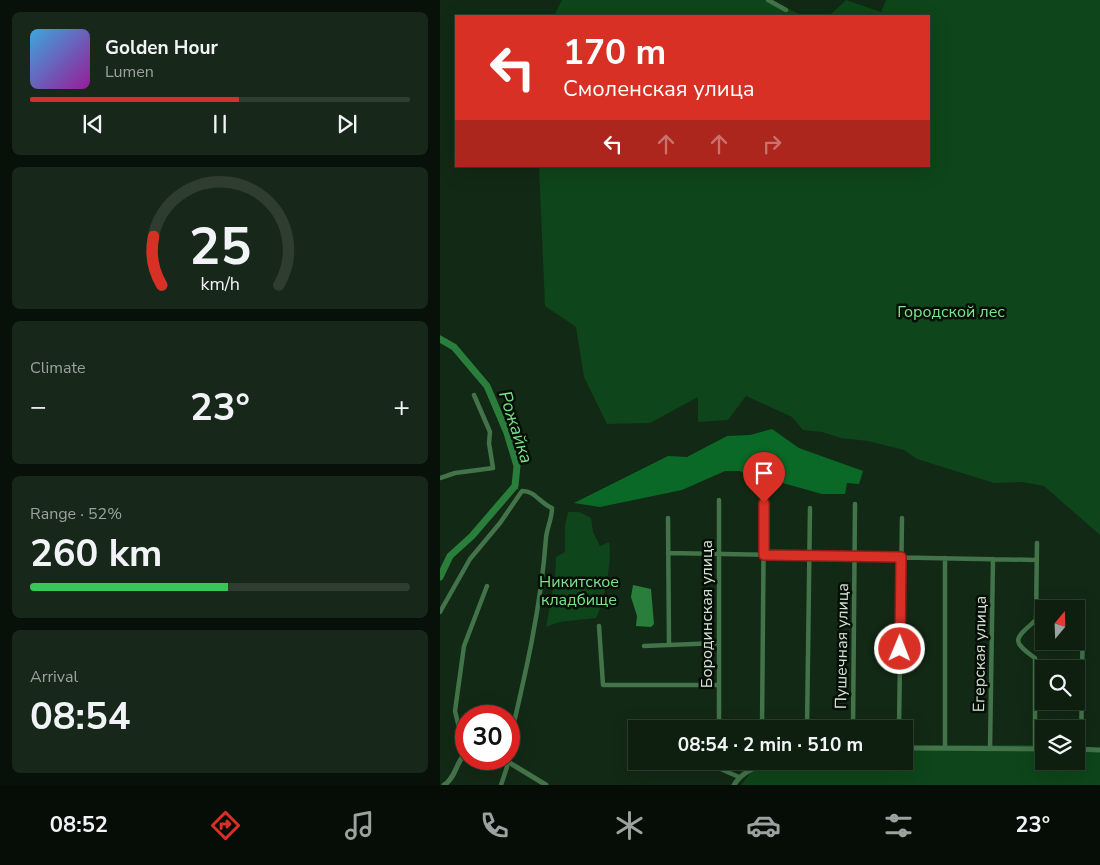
<!DOCTYPE html>
<meta charset="utf-8">
<style>
:root{--surface:#0e1f10;--page:#172719;--text:#f1f3f6;--muted:#9ba29f;--line:#2e3d30;--accent:#d93025}
body{margin:0;font-family:"Nunito Sans",sans-serif;background:var(--page);color:var(--text);height:100vh;display:flex;flex-direction:column;font-size:19px;white-space:nowrap}
*{box-sizing:border-box;margin:0}
p{font-size:16px;color:var(--muted)}
.icon{flex:none;width:28px;height:28px;fill:none;stroke:currentColor;stroke-width:2;stroke-linecap:round;stroke-linejoin:round}
.map{position:relative;flex:1;overflow:hidden}
.details{display:flex;flex-direction:column;gap:12px;padding:12px;background:#081109;width:440px}
.details>*{flex:none}
.top-card{position:absolute;left:15px;top:15px;width:475px;height:152px;border-radius:0px;box-shadow:0 5px 20px #0002,0 0 0 1px var(--line);background:#d93025;color:#fff;overflow:hidden}
.needle{width:32px;rotate:19deg}
.buttons{position:absolute;left:595px;top:600px;display:grid;gap:10px}
.buttons a{display:grid;place-items:center;width:50px;height:50px;border-radius:0px;background:var(--surface);box-shadow:0 5px 20px #0002,0 0 0 1px var(--line);font-size:25px}
.speed{position:absolute;left:15px;top:705px;display:flex;gap:10px;font-size:25px;font-weight:700;text-align:center}
.speed>*{display:grid;place-content:center;width:65px;height:65px;border-radius:50%;background:var(--surface);box-shadow:0 5px 20px #0002,0 0 0 1px var(--line);line-height:1}
.speed .limit{border:8px solid #d22;background:#fff;color:#111}
.pin{position:absolute;display:grid;place-items:center;width:42px;height:42px;color:#fff;margin:-51px -21px;border-radius:50% 50% 50% 0;rotate:-45deg;box-shadow:0 0 5px #0007}
.pin .icon{rotate:45deg}
.me{position:absolute;width:55px;margin:-28px;rotate:1deg;stroke-linejoin:round;filter:drop-shadow(0 0 4px #0008)}
.turn{display:flex;align-items:center;gap:18px;height:105px;padding:0 25px;font-size:22px}
.turn .icon{width:65px;height:65px;stroke-width:2.5}
.turn b{display:block;font-size:35px;line-height:42px}
.lanes{display:flex;align-items:center;height:48px;padding:0 25px;background:#0003;justify-content:center;gap:25px;direction:ltr}
.lanes .off{opacity:.35}
.big{font-size:38px;font-weight:700;line-height:1.1}
.details .card{flex:1;display:flex;flex-direction:column;justify-content:center;gap:8px;min-width:0;padding:0 18px;border-radius:8px;background:var(--page)}
.details .dial{align-items:center;gap:0}
.dial svg{height:130px;overflow:visible;fill:none;stroke:var(--line);stroke-width:7;stroke-linecap:round;text-anchor:middle}
.dial text{fill:var(--text);stroke:none}
.song{display:flex;align-items:center;gap:15px}
.cover{width:60px;height:60px;border-radius:8px;background:linear-gradient(135deg,hsl(200 70% 55%),hsl(300 70% 35%))}
.played{height:5px;border-radius:2px;background:linear-gradient(90deg,var(--accent) 55%,var(--line) 55%)}
.keys{display:flex;justify-content:space-around;direction:ltr}
.heat{display:flex;justify-content:space-between;align-items:center;font-size:28px;direction:ltr}
.charge{height:8px;border-radius:4px;background:linear-gradient(90deg,#34c759 52%,var(--line) 0)}
.trip{position:absolute;left:188px;top:720px;width:285px;height:50px;border-radius:0px;background:var(--surface);box-shadow:0 5px 20px #0002,0 0 0 1px var(--line);font-weight:700;line-height:50px;text-align:center}
.menu{display:flex;height:80px;justify-content:space-around;align-items:center;background:#060c06;color:var(--muted)}
.menu .icon{width:35px;height:35px}
.menu .on{color:var(--accent)}
.menu b{font-size:22px;color:var(--text)}
main{display:flex;flex:1;min-height:0}
.map>svg:first-child{display:block}
.green{fill:#0e451a}
.forest{fill:#0a6926}
.water{fill:#2a7e3b}
.lines{fill:none;stroke-linecap:round;stroke-linejoin:round}
.stream{stroke:#2a7e3b;stroke-width:1}
.river{stroke:#2a7e3b;stroke-width:7}
.minor{stroke:#427349;stroke-width:4.5}
.tertiary{stroke:#427349;stroke-width:5}
.route-casing{stroke:#8d1f18;stroke-width:12}
.route{stroke:#d93025;stroke-width:9}
.labels{text-anchor:middle;stroke-width:5;stroke-linejoin:round;paint-order:stroke}
.park-label{font-size:16px;fill:#7be58a;stroke:#060f07}
.street-label{font-size:16px;fill:#d6e4d7;stroke:#060f07}
.water-label{font-size:18px;font-style:italic;fill:#76e086;stroke:#060f07}
</style>
<main>
<section class="details">
<div class="card">
<div class="song"><i class="cover"></i><div><b>Golden Hour</b><p>Lumen</p></div></div>
<div class="played"></div>
<div class="keys"><svg class="icon" aria-label="previous" viewBox="0 0 24 24"><path d="M18 5L8 12l10 7zM5 5v14"/></svg><svg class="icon" aria-label="pause" viewBox="0 0 24 24"><path d="M8 5v14M16 5v14"/></svg><svg class="icon" aria-label="next" viewBox="0 0 24 24"><path d="M6 5l10 7-10 7zM19 5v14"/></svg></div>
</div>
<div class="card dial"><svg viewBox="0 0 100 80">
<path d="M14 69A42 42 0 1 1 86 69"/>
<path d="M14 69A42 42 0 0 1 9 39" stroke="#d93025"/>
<text x="50" y="56" font-size="32" font-weight="700">25</text>
<text x="50" y="72" font-size="11">km/h</text>
</svg></div>
<div class="card"><p>Climate</p>
<div class="heat"><a>−</a><b class="big">23°</b><a>+</a></div>
</div>
<div class="card"><p>Range · 52%</p><b class="big">260 km</b><div class="charge"></div></div>
<div class="card"><p>Arrival</p><b class="big">08:54</b></div>
</section>
<div class="map">
<svg width="660" height="785" viewBox="0 0 660 785">
<rect width="100%" height="100%" fill="#122915"/>
<path class="green" d="M122,0H333L362,16H114Z
M406,0L441,12L446,0H660V535L604,486L582,482L554,483L477,459L464,450L428,441L401,438L382,432L363,430L352,417L306,396L288,420L258,422V397L210,423L167,424L144,377L136,327L105,306L99,166H489V16H389Z
M128,512H139L151,518L153,532L160,546L169,542C173,557 164,604 156,618L119,622L106,627L115,578L116,557L125,552V526Z
M464,745H604V761H636V747L660,748V785H301L319,761H464Z"/>
<path class="forest" d="M332,429L359,448L423,471L419,484L407,483L405,494H382L299,471H285L242,490L160,507L134,503L228,456L247,457L287,436L310,435Z"/>
<path class="water" d="M193,585L211,589L214,624L211,627L196,626L197,616L191,597Z"/>
<g class="lines">
<path class="stream" d="M75,486L78,489"/>
<path class="river" d="M0,339L14,347L47,386L67,433L77,466L75,486L32,536L10,556L0,577"/>
<path class="minor" d="M328,0L346,10
M0,478L15,473L53,468L49,443L50,432L34,395
M279,500V729
M228,518L229,645
M228,553L597,560
M0,612L30,559L60,523L82,491C94,490 101,504 112,508C112,519 107,527 106,538C101,608 85,676 69,744
M159,626L163,685H278
M204,646L278,643
M205,729H244
M322,729L324,503
M367,729L370,508
M413,729L415,504
M459,729L462,518
M505,748V558
M550,749L553,559
M595,749V658C570,640 575,639 596,620L597,543
M641,749L643,612
M25,753L15,711L24,646L47,586
M201,765L276,767L299,777
M61,785L67,767L65,759"/>
<path class="tertiary" d="M464,748L604,749
M636,749L660,750
M59,759L65,760L106,785
M4,785C16,778 16,761 26,753
M294,785C302,772 316,767 329,761"/>
</g>
<g class="lines">
<g class="route-casing">
<path id="route" d="M324,503V555L461,557L460,649"/>
</g>
<use href="#route" class="route"/>
</g>
<g class="labels">
<g class="park-label">
<text x="511" y="317">Городской лес</text>
<text x="139" y="587">Никитское<tspan x="139" dy="18">кладбище</tspan></text>
</g>
<g class="street-label">
<text transform="translate(266 614) rotate(-90)" y="6">Бородинская улица</text>
<text transform="translate(401 646) rotate(-89)" y="6">Пушечная улица</text>
<text transform="translate(539 654) rotate(-89)" y="6">Егерская улица</text>
</g>
<g class="water-label">
<text transform="translate(76 427) rotate(72)" y="6">Рожайка</text>
</g>
</g>
</svg>
<div class="buttons">
<a><svg class="needle" viewBox="-14 -14 28 28"><path d="M0-13l5 13h-10z" fill="#e53935"/><path d="M0 13l5-13h-10z" fill="#9ba29f"/></svg></a>
<a><svg class="icon" aria-label="search" viewBox="0 0 24 24"><circle cx="10" cy="10" r="6"/><path d="M15 15l6 6"/></svg></a>
<a><svg class="icon" aria-label="layers" viewBox="0 0 24 24"><path d="M12 4l9 5-9 5-9-5zM3 14l9 5 9-5"/></svg></a>
</div>
<div class="speed"><div class="limit">30</div></div>
<div class="pin" style="left:324px;top:503px;background:#d93025"><svg class="icon" aria-label="arrive" viewBox="0 0 24 24"><path d="M6 21V4h12l-3 4 3 4H6"/></svg></div>
<svg class="me" style="left:460px;top:649px" viewBox="-20 -20 40 40"><circle r="17" fill="#d93025" stroke="#fff" stroke-width="3"/><path d="M0-11L8 9 0 5-8 9z" fill="#fff"/></svg>
<div class="trip">08:54 · 2 min · 510 m</div>
<div class="top-card">
<div class="turn"><svg class="icon" aria-label="left" viewBox="0 0 24 24"><path d="M17 20v-9H6M10 6l-5 5 5 5"/></svg><div><b>170 m</b>Смоленская улица</div></div>
<div class="lanes"><svg class="icon" aria-label="left" viewBox="0 0 24 24"><path d="M17 20v-9H6M10 6l-5 5 5 5"/></svg><svg class="icon off" aria-label="ahead" viewBox="0 0 24 24"><path d="M12 20V5M6 11l6-6 6 6"/></svg><svg class="icon off" aria-label="ahead" viewBox="0 0 24 24"><path d="M12 20V5M6 11l6-6 6 6"/></svg><svg class="icon off" aria-label="right" viewBox="0 0 24 24"><path d="M7 20v-9h11M14 6l5 5-5 5"/></svg></div>
</div>
</div>
</main>
<nav class="menu">
<b>08:52</b>
<svg class="icon on" aria-label="directions" viewBox="0 0 24 24"><path d="M12 3l9 9-9 9-9-9zM9 14v-3h6M13 9l2 2-2 2"/></svg>
<svg class="icon" aria-label="music" viewBox="0 0 24 24"><path d="M9 18V5l10-2v13"/><circle cx="6" cy="18" r="3"/><circle cx="16" cy="16" r="3"/></svg>
<svg class="icon" aria-label="phone" viewBox="0 0 24 24"><path d="M5 4h4l2 5-3 2q2 4 5 5l2-3 5 2v4C11 20 4 13 5 4z"/></svg>
<svg class="icon" aria-label="climate" viewBox="0 0 24 24"><path d="M12 3v18M4 7l16 10M4 17L20 7"/></svg>
<svg class="icon" aria-label="car" viewBox="0 0 24 24"><path d="M5 17H2v-5l4-1 3-4h7l3 4 3 1v5h-3M9 17h6M6 11h13"/><circle cx="7" cy="17" r="2"/><circle cx="17" cy="17" r="2"/></svg>
<svg class="icon" aria-label="filters" viewBox="0 0 24 24"><path d="M4 7h16M4 17h16"/><circle cx="9" cy="7" r="2"/><circle cx="15" cy="17" r="2"/></svg>
<b>23°</b>
</nav>
